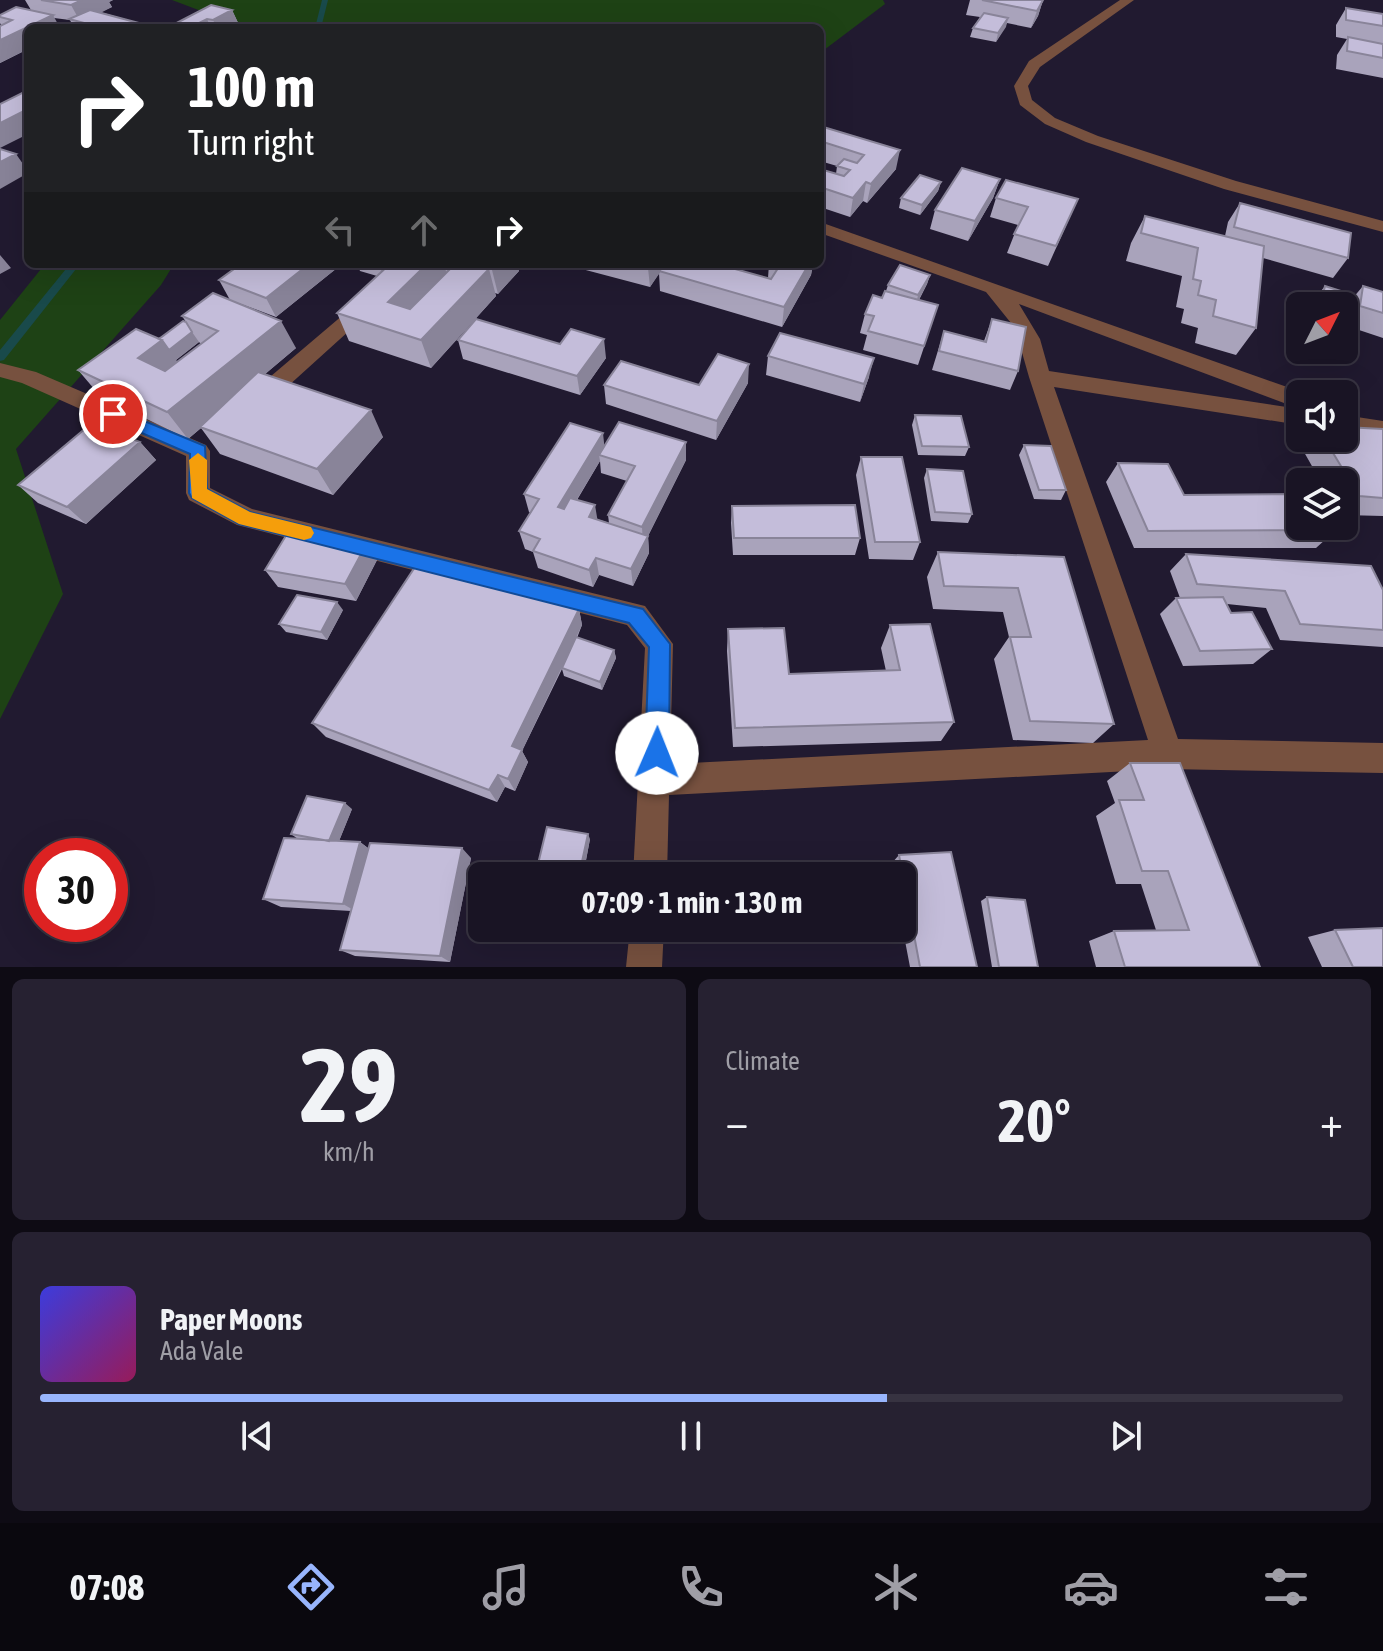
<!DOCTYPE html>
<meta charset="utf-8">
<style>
:root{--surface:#191424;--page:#262131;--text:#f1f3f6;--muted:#9f9ea6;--line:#373341;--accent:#98b5fd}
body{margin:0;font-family:"Asap Condensed",sans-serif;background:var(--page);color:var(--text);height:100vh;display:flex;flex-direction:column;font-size:30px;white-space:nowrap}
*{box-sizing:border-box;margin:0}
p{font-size:26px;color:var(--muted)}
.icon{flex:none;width:44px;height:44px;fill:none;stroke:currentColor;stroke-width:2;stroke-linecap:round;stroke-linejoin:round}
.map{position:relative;height:967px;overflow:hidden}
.panel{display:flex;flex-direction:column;gap:12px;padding:12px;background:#0e0b14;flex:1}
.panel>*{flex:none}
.hud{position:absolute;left:24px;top:24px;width:800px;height:244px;border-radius:12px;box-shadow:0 8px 32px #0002,0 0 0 2px var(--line);background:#202124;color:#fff;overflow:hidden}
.needle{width:52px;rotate:48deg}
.tools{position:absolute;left:1286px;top:292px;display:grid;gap:16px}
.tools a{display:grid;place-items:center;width:72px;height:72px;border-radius:12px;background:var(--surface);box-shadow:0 8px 32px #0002,0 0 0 2px var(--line);font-size:40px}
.speed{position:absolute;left:24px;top:838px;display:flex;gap:16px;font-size:40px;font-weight:700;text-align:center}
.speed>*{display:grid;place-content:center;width:104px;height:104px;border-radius:50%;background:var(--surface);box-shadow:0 8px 32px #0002,0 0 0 2px var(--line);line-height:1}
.speed .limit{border:12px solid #d22;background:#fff;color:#111}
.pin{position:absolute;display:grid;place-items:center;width:68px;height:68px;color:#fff;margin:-34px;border:4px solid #fff;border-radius:50%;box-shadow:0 2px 8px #0007}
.me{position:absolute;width:88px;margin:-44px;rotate:1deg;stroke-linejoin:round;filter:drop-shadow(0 0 6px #0008)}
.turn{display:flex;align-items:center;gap:28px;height:168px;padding:0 32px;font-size:36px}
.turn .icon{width:104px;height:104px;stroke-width:2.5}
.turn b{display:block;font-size:56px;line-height:68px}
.lanes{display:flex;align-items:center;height:76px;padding:0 32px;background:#0003;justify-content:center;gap:40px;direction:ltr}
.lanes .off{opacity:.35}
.big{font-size:60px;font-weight:700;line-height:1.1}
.panel .tile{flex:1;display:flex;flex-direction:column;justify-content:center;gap:12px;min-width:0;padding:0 28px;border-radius:12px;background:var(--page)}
.panel .dial{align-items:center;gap:0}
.dial b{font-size:104px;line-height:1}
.song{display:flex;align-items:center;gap:24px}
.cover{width:96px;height:96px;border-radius:12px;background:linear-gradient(135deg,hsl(240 70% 55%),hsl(330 70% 35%))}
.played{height:8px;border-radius:4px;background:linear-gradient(90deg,var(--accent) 65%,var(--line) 65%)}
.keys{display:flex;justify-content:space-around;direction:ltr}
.heat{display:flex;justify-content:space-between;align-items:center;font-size:44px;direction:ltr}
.panel .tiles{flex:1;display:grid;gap:12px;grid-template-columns:1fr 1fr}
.tile:last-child{grid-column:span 2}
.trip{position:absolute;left:468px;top:862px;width:448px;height:80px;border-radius:12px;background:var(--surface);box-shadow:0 8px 32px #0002,0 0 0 2px var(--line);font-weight:700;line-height:80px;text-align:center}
.menu{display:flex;height:128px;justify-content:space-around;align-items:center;background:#0a080e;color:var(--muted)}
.menu .icon{width:56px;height:56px}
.menu .selected{color:var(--accent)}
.menu b{font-size:36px;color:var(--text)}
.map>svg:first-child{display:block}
.green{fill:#1e4215}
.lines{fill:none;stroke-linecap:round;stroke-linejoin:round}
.stream{fill:#194a4b;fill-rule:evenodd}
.street{fill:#77513f;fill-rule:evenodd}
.wall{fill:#a9a3bb;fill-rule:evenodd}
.shaded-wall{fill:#898499}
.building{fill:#c4bdda;stroke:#898499;stroke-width:2}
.route{fill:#1a73e8;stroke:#114b97;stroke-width:2}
.slow{fill:#f59e0b}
</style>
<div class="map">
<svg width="1383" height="967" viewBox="0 0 1383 967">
<rect width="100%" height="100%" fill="#211a30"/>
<path class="green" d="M172,0H883L885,4L820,53V28H237L238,25Z
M45,264H174L161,285L16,449L63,594L0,719V320Z"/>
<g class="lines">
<path class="stream" d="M322,0H328L321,28H315Z
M70,264H80L4,360L0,361V350Z"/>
<path class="street" d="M1120,0H1134L1040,67L1028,86L1032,100L1055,118L1098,136L1236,181L1383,221V232L1224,189L1086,142L1045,124L1020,105L1014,86L1029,61Z
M820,222L1307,394H1300V408L1292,406L1019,304L1040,339L1049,371L1300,409V425L1054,387L1178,739L1383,743V773L1168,769L669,795L667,876H633L645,648L627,625L237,525L189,500L186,493V456L22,383L0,377V363L36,372L206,445L210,451V488L252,509L645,606L673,644L670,764L1148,740L1029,377L1015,328L986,292L820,233Z
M403,264H423L266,406H250L247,400L250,394Z
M1344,415L1383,421V437L1344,431Z
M630,928H664L662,967H626Z"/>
</g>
<path class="wall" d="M25,0H113L109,2L112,7L100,12L150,26L151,28H74L70,20L54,18L28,28V49L0,63L1,25L0,23V15L31,10Z
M970,0H1043L1038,16L1031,28L1007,23L996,42L970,37L973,28L980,17L966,15Z
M1346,8L1383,14V78L1336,69L1337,55L1347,39L1336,37V25Z
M232,10L240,27L238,28H167Z
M820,126L896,169L867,203L863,201L850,217L820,207V169L836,174L837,166L820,161Z
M1000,179L993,198L968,241L930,229L935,210Z
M941,182L938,191L920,215L899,208L901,198Z
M996,198L1078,199L1048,266L1007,253L1018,225L990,217Z
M1240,203L1348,258L1333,278L1263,258L1256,328L1236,355L1195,343L1198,328L1181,323L1184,309L1176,307L1182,276L1126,261L1131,243L1145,216L1225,236L1228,222Z
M342,264L276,317L230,300L219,280Z
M357,264H517L519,271L498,294L495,293L496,296L431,368L349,341L337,313L377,276L360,271Z
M528,264H547L543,268Z
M563,264H717L768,278L769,264H813L811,275L782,327L660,291L659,273L650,287Z
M930,275L927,284L919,300L938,305L918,365L863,350L867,335L860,333L865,314L882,298L886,291L888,285Z
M1325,286L1345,305L1344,306H1315L1317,296Z
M1363,286L1383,292V338L1344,325L1347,305Z
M182,316L296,348L265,374L383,437L333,495L220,454L201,428L188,439L101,397L78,370L158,339L186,322ZM199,342L201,344L177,362L176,360Z
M992,319L1018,371L1010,390L932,370L944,331L984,341Z
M458,340L606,358L580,395L463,359Z
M768,356L869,377L860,402L766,375Z
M748,383L716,440L606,404L604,385H699Z
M915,415L969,447L965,456L918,455L912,425Z
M1383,429V516L1344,515V482H1321L1300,445L1306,438H1344Z
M140,442L156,460L86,524L38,503L18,485Z
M605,445L686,460L648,536L649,553L633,586L599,575L593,587L538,568L533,552L525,549L519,531L531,513L529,512L524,494ZM600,461L601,473L627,481L608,515L609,523L597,519L577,500Z
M1024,445L1066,490L1061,500L1034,499L1019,455Z
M861,457L920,542L913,560L869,559L856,475Z
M1118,463L1184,495L1336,530L1316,548H1134L1106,482Z
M927,469L972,514L968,523L931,521L924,478Z
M732,506L860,538L855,555H733L731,523Z
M367,543L377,560L356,601L278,587L265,570Z
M938,552L1064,557L1114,724L1093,743L1013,740L994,659L1009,637L1003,612L933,609L927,577Z
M1186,554L1383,590V647L1280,640L1266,608L1227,604L1231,613L1272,649L1253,664L1183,666L1160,614L1176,598H1180L1170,571Z
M579,609L582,625L577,638L614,650L616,658L602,690L564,676L562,669L522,751L528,762L515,791L505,787L497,802L326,737L312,723Z
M343,610L327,640L286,632L279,624Z
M890,625L954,722L941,741L733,747L727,651L728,629L789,674L886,671L881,648Z
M1130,763L1260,967H1096L1089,941L1114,931L1156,930L1141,884H1116L1096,816L1115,803L1107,781Z
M352,809L339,841L360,842L368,848L471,858L450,962L355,956L340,950L351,911L281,907L263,899L298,839L291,834Z
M590,839L583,876L541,869L538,864Z
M899,855L977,967H910L902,925V876H893L891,864Z
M987,897L1038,967H992L981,901Z
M1335,930L1383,967H1322L1308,937Z"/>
<path class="shaded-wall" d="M61,0H113L109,2L112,7L81,23L71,5Z
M1043,0L1038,16L1031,28L1037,11Z
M232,10L240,27L217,28L213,20Z
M53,15L60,28H28V49L0,63V40Z
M1008,18L1006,27L996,42L998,33Z
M207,19L211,28H189Z
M28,109V134L0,148V123Z
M900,150L896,169L867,203L871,184Z
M16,154L28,171V173L0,189V162Z
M1000,179L993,198L968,241L975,221Z
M866,182L863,201L850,217L853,198Z
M941,182L938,191L920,215L922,205Z
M0,255L11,268L0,274Z
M309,264H342L276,317L266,298Z
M379,264H400L384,278Z
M427,264H444L448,279L398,329L388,302Z
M493,264H517L519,271L498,294L491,266Z
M651,264H666L650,287L648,268Z
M809,264H813L811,275L782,327L784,307Z
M489,269L496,296L431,368L421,340Z
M930,275L927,284L916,305L918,295Z
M281,321L296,348L188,439L167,412Z
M192,332L199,342L176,360L181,368L158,386L138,358L162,340Z
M604,339L606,358L580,395L577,376Z
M874,358L869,377L860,402L864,384Z
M749,364L748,383L716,440L717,421Z
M371,410L383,437L333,495L317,469Z
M603,433L605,452L599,455L600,461L562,524L558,507Z
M140,442L156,460L86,524L67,507Z
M686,442V460L648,536L649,553L633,586L631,569L643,544L642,527Z
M595,505L598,523L589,517Z
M367,543L377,560L356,601L345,584Z
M596,558L599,575L593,587L589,570Z
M337,602L343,610L327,640L321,632Z
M579,609L582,625L522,751L528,762L515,791L508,779L512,746Z
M614,650L616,658L602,690L600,682Z
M498,775L505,787L497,802L489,790Z
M345,803L352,809L337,846L329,841Z
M588,834L590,839L583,876L580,871Z
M360,842L373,852L357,912L343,904Z
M462,848L471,858L450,962L440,956Z"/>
<path class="building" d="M41,0H82L71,5Z
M982,0H1043L1037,11Z
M211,5L232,10L213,20L207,19L189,28H167Z
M16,7L53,15L0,40V26L12,20L0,17V15Z
M1346,8L1383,14V26L1346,20Z
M90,10L150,26L145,28H103L69,19Z
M984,13L1008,18L998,33L973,28Z
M1348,37L1383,44V58L1347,51Z
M24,92L28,94V109L0,123V104Z
M820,126L900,150L871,184L866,182L853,198L820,187V169L844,176L850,170L837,166L844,159L857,163L864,155L820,141Z
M0,149L16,154L0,162Z
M962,168L1000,179L975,221L935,210Z
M920,175L941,182L922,205L901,198Z
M1006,180L1078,199L1056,246L1014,234L1028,207L996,198Z
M1240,203L1351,233L1348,258L1234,227Z
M1145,216L1264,246L1256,328L1213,316L1216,300L1198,295L1201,281L1193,279L1198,248L1141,233Z
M241,264H309L266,298L219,280Z
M390,264H427L388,302L410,309L455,264H473L489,269L421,340L337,313Z
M633,264H651L648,268Z
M665,264H717L771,279L780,265L777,264H809L784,307L659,271Z
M900,265L930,275L918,295L888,285Z
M1325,286L1347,293L1345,305L1322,298Z
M1363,286L1383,292V313L1360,306Z
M885,291L938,305L924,346L868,331L874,316L865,314L873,295L882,298Z
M213,293L281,321L167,412L78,370L136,329L162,340L138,358L165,371L218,331L182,316Z
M476,319L560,344L571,329L604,339L577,376L458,340Z
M992,319L1026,327L1018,371L939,351L944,331L986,342Z
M183,321L186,322L192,332L169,350L162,340L159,339Z
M780,333L874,358L864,384L768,356Z
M718,354L749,364L717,421L604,385L621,361L699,385Z
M258,372L371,410L317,469L200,427Z
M915,415L961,416L969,447L922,446Z
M619,422L686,442L642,527L608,515L635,466L599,455Z
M92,423L140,442L67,507L18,485Z
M570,423L603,433L558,507L564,509L570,498L595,505L589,517L648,536L631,569L596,558L589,570L533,551L540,539L519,531L539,499L524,494Z
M1344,427L1383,429V498L1359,496L1324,438H1344Z
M1024,445L1051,446L1066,490H1039Z
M861,457H902L920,542H875Z
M1118,463L1168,464L1184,495L1300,494V526H1333L1336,530L1148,531Z
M927,469L963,471L972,514L935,512Z
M855,505L860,538H734L732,506Z
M290,529L367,543L345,584L265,570Z
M938,552L1064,557L1114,724L1030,721L1010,637H1031L1018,588L944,586Z
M1186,554L1371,566L1383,590V630L1300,624L1285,591L1197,584Z
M421,558L579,609L512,746L522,750L508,779L498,775L489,790L312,723Z
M297,595L337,602L321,632L279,624Z
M1223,597L1231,613L1252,612L1272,649L1200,651L1176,598Z
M930,624L954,722L735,728L728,629L784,628L789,674L900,670L890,625Z
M576,637L614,650L600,682L562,668Z
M1130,763H1180L1260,967H1125L1114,931L1189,930L1168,871H1142L1119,800H1144Z
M307,796L345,803L329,841L291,834Z
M547,827L588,834L580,871L538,864Z
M284,838L360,842L343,904L263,899Z
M370,843L462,848L440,956L340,950Z
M951,852L977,967H920L899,855Z
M987,897L1025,900L1038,967H999Z
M1383,928V967H1353L1335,930Z"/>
<path class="route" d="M113,408L205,446L207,489L250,512L643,609L670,644L669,753L665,761L657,765L649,761L645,753L649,647L629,623L239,524L192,498L189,493L190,454L107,418L105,414Z"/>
<path class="slow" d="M198,453L207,460V489L250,512L311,527L314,533L311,538L304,540L239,524L192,498L189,460Z"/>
</svg>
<div class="tools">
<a><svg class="needle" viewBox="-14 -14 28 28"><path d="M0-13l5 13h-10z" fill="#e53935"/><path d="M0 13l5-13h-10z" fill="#9f9ea6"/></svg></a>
<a><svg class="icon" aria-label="sound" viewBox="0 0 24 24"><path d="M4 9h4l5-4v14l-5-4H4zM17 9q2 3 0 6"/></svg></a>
<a><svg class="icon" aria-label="layers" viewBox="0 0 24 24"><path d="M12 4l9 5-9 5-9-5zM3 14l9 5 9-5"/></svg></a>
</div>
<div class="speed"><div class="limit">30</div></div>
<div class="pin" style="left:113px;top:414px;background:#d93025"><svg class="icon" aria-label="arrive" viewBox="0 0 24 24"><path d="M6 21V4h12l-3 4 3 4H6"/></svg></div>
<svg class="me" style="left:657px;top:753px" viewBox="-20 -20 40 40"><circle r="19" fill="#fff"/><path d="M0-13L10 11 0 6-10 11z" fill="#1a73e8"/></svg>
<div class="trip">07:09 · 1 min · 130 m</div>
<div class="hud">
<div class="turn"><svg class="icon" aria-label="right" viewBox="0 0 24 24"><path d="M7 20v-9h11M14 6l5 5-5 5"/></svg><div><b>100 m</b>Turn right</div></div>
<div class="lanes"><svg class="icon off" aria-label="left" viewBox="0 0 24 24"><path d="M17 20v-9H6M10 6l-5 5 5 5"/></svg><svg class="icon off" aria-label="ahead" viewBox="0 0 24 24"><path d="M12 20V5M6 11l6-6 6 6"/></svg><svg class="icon" aria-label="right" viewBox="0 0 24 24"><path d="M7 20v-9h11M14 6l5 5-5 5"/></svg></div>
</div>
</div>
<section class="panel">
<div class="tiles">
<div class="tile dial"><b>29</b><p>km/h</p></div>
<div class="tile"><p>Climate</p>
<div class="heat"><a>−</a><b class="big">20°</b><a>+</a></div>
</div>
<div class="tile">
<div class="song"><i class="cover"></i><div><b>Paper Moons</b><p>Ada Vale</p></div></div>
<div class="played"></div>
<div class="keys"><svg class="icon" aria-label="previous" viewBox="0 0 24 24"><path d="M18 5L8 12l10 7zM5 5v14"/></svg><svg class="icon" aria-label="pause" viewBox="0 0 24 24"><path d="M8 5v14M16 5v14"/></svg><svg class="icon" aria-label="next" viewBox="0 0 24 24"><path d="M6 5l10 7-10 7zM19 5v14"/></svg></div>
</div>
</div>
</section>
<nav class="menu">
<b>07:08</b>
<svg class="icon selected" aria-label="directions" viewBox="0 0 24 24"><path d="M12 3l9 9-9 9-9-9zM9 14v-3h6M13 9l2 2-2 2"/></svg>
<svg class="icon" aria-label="music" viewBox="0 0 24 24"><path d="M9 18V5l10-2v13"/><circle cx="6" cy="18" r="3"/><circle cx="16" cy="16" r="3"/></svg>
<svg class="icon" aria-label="phone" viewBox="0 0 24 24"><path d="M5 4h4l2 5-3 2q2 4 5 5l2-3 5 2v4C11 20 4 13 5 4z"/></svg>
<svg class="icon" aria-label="climate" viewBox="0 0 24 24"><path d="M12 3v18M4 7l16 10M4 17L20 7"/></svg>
<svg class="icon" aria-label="car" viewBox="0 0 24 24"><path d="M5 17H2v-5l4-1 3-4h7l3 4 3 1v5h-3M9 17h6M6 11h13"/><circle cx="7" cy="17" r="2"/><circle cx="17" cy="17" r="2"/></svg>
<svg class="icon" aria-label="filters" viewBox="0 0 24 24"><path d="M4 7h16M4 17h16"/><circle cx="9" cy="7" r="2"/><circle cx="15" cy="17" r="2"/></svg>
</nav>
